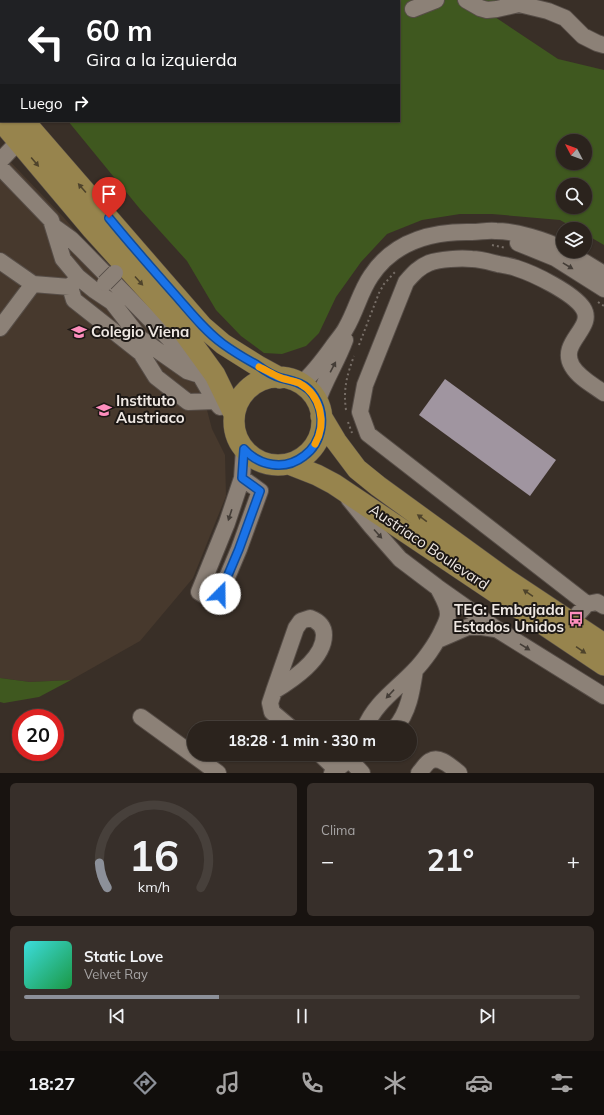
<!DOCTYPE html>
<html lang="es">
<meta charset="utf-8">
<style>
:root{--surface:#2b231d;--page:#372f2a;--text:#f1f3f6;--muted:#a6a4a4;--line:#47403b;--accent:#8c9099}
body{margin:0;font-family:Mulish,sans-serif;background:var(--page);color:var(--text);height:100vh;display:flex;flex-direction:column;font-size:15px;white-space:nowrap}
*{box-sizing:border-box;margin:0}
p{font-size:13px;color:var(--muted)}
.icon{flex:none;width:22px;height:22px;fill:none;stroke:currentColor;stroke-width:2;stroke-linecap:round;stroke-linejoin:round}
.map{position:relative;height:773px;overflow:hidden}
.side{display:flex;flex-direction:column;gap:10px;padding:10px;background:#181310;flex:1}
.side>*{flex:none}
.hud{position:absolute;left:0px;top:0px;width:400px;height:122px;box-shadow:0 1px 3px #0004,0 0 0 1px var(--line);background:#202124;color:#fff;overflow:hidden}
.needle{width:26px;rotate:311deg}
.tools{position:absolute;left:556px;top:134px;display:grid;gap:8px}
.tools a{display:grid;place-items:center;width:36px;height:36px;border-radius:50%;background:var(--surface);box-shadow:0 1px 3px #0004,0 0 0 1px var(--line);font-size:20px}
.speed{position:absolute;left:12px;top:709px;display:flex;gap:8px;font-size:20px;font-weight:700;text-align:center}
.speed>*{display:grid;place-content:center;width:52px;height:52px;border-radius:50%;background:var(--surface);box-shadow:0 1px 3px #0004,0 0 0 1px var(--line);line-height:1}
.speed .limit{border:6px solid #d22;background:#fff;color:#111}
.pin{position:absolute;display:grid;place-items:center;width:34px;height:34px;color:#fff;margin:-41px -17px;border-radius:50% 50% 50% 0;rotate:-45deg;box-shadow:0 0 4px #0007}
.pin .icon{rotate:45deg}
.me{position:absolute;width:44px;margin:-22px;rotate:22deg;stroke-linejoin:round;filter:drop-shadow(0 0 3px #0008)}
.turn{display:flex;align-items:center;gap:14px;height:84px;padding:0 20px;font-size:18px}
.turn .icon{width:52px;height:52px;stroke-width:2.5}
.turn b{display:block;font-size:28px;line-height:34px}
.then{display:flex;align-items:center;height:38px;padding:0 20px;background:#0003;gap:8px;font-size:15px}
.big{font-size:30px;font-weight:700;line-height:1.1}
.side .card{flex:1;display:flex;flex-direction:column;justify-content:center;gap:6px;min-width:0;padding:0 14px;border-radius:6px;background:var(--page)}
.side .dial{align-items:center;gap:0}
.dial svg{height:104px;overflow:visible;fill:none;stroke:var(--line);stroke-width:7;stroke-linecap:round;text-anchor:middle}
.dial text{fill:var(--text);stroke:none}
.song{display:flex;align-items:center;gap:12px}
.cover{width:48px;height:48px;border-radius:6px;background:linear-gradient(135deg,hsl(180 70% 55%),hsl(140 70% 35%))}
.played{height:4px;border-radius:2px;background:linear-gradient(90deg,var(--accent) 35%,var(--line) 35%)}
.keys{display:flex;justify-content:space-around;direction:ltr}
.heat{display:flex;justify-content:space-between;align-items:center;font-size:22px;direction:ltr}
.side .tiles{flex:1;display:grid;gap:10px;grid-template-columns:1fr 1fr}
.card:last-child{grid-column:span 2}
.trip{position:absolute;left:187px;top:721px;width:230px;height:40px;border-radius:20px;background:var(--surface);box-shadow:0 1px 3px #0004,0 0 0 1px var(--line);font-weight:700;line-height:40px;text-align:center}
.menu{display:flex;height:64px;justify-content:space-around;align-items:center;background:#110e0c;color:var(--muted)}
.menu .icon{width:28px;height:28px}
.menu .selected{color:var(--accent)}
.menu b{font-size:18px;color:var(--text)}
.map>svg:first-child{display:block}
.built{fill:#47392d}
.green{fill:#3f581f;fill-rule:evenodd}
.building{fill:#a095a0}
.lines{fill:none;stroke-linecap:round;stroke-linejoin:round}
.minor-casing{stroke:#564d47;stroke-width:18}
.major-casing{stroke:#564d47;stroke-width:22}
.path{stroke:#776e67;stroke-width:2;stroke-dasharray:2 3;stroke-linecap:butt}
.minor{stroke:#8c8177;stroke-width:16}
.major{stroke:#97844d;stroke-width:21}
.minor-bridge-casing{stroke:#564d47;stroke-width:18;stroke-linecap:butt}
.minor-bridge{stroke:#8c8177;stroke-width:16}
.oneway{fill:#4e432b}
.oneway2{fill:#443d37}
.route-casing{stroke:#114b97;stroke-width:10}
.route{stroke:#1a73e8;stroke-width:7}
.slow{stroke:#f59e0b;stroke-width:7}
.labels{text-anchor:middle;stroke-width:4;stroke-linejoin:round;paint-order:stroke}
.poi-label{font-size:15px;font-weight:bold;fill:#efe8e3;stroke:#1d1815;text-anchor:start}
.street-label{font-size:15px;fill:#efe8e3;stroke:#1d1815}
</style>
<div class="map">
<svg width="604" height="773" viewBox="0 0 604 773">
<rect width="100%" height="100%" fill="#392f27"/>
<path class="built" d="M0,151L65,219L105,266L202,391L212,429L225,455L226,496L193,578L140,641L71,680L30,682L0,678Z"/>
<path class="green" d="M0,0H498L492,15L558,59L604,70V245L585,234V229H576L560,220L492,214H460L422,220L387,234L361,262L336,297L319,333L306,346L282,354L264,353L241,336L216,310L187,261L140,209L68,121H399V1H1V40L0,38ZM563,141H585V163H563ZM563,185H585V207H563Z
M0,678L30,682L71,680L39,697L4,703L0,702Z"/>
<path class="building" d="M445,379L556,460L530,496L419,415Z"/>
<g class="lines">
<g class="minor-casing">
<path id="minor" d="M466,0L480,8L487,10L497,9L519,4L548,11L565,18L583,36L597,43L604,45
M413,9L436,0
M0,161L18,142
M0,167L51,220L63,259L78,277L94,290L112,302L140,338L187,371L200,375
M53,226L71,239L80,248L181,351L200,375L215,401
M518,243L555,258L604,289
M566,251L604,274
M0,261L33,284L70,287L76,280
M70,287L74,300L141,353L156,377L188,402L215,401L220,407
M0,328L33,284
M301,384C314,373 324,359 334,345C338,339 343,334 346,328C356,311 360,292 371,276C394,241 433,231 472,232C480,232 488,230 496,231C516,231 545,240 563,249
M317,403C324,381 337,362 345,340
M242,478L260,491L239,549L220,594L204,595L199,592L227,523L242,478L244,449
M349,499L371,526L400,559L437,587L498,630L604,696
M587,604L368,434L360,412L365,385L406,282C413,274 419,267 429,263C440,259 460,258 472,259C480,259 490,262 498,264C504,265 511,266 516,268C535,274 573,293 583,308C596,328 558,342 572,366C579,378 593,385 604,393
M578,614L587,604L597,602L604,606
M310,618C318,621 324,626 324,635C324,659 292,680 274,691L296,628L301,621Z
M438,640L468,627H482L495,629
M274,691L270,703L272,712L291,728
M141,717L218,773
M365,728C374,704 397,689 414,671C424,661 436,644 442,631C445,625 448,620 448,614C448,605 442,596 438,588
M395,728C409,712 412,690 415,670
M320,754L336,769
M350,760L362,773
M332,773L356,754
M419,773C422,770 426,763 430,761C440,755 451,767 459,773"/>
</g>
<g class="major-casing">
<path id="major" d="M0,94L1,95
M1,121L92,229L178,324L215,375L234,414
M24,121L202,326L223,344L258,366L280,378
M234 421a44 44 0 1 1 88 0a44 44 0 1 1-88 0Z
M321,416L336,441L357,469L378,486L506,579L604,644
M289,464L317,475L334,484L604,665"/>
</g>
<path class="path" d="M492,245L506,248
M598,302L604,306
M359,345L379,293L384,284L395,272
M346,410C343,389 347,375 354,356
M348,422L352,433"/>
<use href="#minor" class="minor"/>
<use href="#major" class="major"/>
<g class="minor-bridge-casing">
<path id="minor-bridge" d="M105,283L115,273"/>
</g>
<use href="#minor-bridge" class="minor-bridge"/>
</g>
<defs><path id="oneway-solid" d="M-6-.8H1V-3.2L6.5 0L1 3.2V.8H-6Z"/></defs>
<g class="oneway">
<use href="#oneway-solid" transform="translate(35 162) rotate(50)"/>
<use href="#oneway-solid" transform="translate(82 188) rotate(-131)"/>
<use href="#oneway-solid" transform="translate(139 281) rotate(48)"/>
<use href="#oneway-solid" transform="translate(422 518) rotate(-144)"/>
<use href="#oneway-solid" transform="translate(528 593) rotate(-146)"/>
<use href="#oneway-solid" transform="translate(581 650) rotate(34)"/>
</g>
<g class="oneway2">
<use href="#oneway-solid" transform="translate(568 266) rotate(31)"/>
<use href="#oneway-solid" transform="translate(333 367) rotate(-62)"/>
<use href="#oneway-solid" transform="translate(230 515) rotate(108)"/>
<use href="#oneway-solid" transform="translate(378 534) rotate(48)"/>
<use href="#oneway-solid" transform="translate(525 647) rotate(32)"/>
<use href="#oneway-solid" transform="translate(390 694) rotate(133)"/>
</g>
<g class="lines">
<g class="route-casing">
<path id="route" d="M109,218C131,245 154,271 177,297C191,313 205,331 223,344C234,352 246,359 257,365C264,370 273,376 281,378C294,381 307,384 314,396C327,416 322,443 304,456C285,471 259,466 244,449L242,478L260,491L239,549L220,594"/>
</g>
<use href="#route" class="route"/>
<path class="slow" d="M259,367C266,370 272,374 279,377C285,380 292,380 299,383C321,395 327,423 315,444"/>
</g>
<defs>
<g id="school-bare" transform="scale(1.2)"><path d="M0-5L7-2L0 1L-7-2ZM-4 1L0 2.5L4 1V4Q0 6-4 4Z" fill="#fe8ebd" stroke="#1d1815" stroke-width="2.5" paint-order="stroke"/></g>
<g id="bus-bare" transform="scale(1.2)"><path d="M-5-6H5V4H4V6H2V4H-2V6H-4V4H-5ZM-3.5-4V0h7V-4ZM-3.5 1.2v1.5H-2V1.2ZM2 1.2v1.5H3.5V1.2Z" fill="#fe8ebd" stroke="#1d1815" stroke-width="2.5" paint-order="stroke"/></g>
</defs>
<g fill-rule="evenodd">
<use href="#school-bare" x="79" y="332"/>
<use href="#school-bare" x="104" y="410"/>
<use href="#bus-bare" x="576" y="619"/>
</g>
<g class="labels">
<g class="poi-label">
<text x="91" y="337">Colegio Viena</text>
<text x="116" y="406">Instituto<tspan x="116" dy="17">Austriaco</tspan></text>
<text x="564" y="615" text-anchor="end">TEG: Embajada<tspan x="564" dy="17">Estados Unidos</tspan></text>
</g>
<g class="street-label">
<text transform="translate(429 547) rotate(34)" y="5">Austriaco Boulevard</text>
</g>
</g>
</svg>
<div class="tools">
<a><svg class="needle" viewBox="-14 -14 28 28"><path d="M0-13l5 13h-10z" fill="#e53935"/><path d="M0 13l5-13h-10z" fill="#a6a4a4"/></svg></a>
<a><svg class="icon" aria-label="search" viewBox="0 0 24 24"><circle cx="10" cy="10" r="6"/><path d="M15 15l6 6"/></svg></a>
<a><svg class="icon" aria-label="layers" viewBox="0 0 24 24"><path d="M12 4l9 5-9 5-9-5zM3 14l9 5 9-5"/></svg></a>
</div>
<div class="speed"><div class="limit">20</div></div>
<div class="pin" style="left:109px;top:218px;background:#d93025"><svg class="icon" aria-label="arrive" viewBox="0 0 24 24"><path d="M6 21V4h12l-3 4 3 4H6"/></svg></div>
<svg class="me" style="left:220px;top:594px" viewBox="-20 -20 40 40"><circle r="19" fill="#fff"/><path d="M0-13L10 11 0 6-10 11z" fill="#1a73e8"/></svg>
<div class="trip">18:28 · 1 min · 330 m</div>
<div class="hud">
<div class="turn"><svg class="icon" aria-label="left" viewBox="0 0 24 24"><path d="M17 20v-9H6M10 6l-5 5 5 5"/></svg><div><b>60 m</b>Gira a la izquierda</div></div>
<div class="then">Luego<svg class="icon" aria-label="right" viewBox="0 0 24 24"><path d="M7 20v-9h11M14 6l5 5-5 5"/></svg></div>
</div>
</div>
<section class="side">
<div class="tiles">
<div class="card dial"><svg viewBox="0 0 100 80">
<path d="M14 69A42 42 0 1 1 86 69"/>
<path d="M14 69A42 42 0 0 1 8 50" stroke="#8c9099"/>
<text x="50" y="56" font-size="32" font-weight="700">16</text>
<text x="50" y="72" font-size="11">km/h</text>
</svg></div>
<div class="card"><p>Clima</p>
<div class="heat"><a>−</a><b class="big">21°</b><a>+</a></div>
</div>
<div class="card">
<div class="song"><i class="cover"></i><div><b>Static Love</b><p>Velvet Ray</p></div></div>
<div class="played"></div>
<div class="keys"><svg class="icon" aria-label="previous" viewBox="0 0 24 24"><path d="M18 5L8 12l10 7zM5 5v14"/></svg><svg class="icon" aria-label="pause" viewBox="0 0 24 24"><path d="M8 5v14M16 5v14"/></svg><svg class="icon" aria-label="next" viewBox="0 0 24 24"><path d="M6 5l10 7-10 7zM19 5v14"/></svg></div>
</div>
</div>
</section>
<nav class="menu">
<b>18:27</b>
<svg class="icon selected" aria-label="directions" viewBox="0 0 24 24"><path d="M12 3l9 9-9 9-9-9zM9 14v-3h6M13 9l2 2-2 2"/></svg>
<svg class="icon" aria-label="music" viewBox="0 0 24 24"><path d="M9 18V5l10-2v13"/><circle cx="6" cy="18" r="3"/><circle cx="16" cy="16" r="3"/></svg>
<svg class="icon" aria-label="phone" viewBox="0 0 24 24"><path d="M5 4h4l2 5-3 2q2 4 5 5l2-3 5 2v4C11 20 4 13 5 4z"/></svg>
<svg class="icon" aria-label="climate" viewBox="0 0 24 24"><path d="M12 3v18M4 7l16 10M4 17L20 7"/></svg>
<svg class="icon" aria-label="car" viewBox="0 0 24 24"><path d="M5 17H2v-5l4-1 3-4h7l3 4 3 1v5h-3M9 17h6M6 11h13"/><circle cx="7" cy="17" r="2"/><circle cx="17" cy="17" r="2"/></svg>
<svg class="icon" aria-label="filters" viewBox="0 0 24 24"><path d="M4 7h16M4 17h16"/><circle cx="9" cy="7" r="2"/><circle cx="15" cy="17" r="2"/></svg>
</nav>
